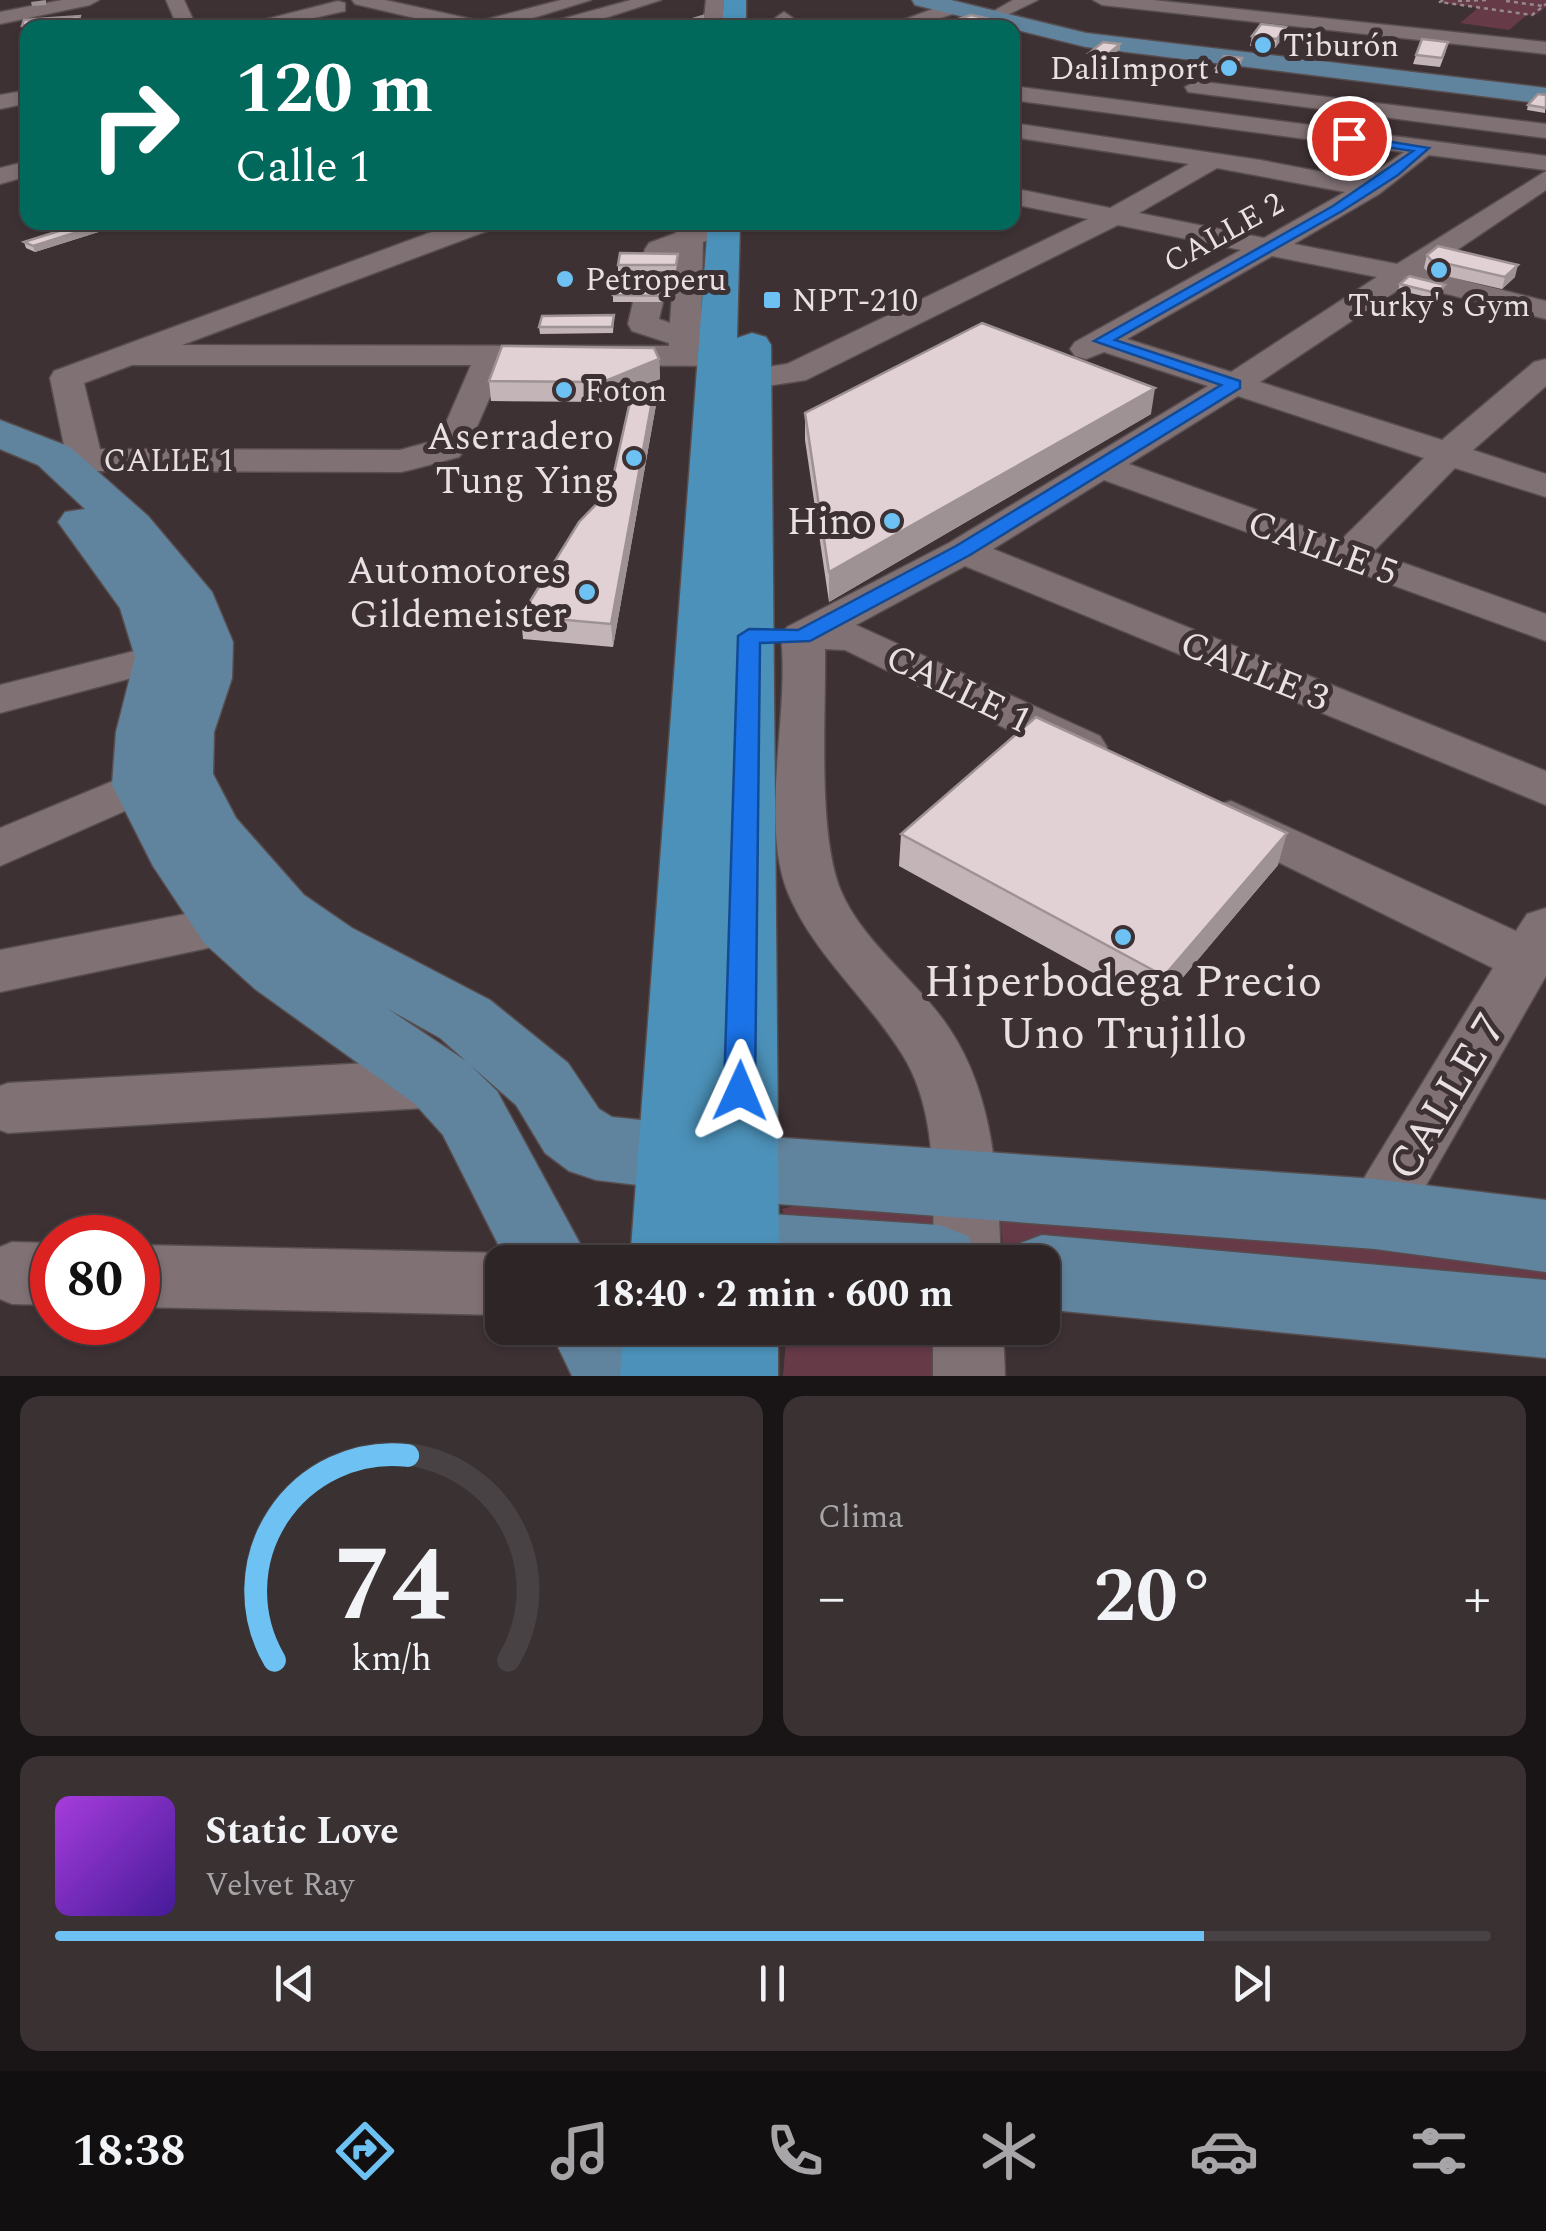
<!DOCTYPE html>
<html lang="es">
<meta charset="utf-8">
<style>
:root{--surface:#2e2527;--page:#3a3133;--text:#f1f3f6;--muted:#a7a5a7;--line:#494244;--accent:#6ec2f3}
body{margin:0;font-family:Spectral,serif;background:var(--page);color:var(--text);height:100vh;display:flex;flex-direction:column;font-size:38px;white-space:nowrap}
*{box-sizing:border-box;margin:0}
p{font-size:32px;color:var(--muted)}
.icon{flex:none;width:55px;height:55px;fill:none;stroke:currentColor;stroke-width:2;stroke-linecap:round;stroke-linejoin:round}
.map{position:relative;height:1376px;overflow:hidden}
.sheet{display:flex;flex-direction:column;gap:20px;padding:20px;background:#191415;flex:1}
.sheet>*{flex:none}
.top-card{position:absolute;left:20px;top:20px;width:1000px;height:210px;border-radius:20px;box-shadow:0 2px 8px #0004,0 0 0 2px var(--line);background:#00695c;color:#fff;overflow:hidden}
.speed{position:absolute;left:30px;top:1215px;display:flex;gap:20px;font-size:50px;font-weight:700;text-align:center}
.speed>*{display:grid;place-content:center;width:130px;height:130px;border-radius:50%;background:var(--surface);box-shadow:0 2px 8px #0004,0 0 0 2px var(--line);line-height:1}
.speed .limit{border:15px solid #d22;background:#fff;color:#111}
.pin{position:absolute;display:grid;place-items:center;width:85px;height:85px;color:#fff;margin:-42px;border:5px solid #fff;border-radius:50%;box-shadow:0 2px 10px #0007}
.me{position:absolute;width:110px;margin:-55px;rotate:1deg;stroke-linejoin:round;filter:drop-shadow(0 0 8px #0008)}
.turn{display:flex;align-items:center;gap:35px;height:210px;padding:0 50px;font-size:45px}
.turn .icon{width:130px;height:130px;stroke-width:2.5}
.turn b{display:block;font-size:70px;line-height:85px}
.big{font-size:75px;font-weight:700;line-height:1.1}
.sheet .tile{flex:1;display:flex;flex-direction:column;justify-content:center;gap:15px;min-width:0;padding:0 35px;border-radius:20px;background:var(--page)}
.sheet .dial{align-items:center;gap:0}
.dial svg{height:260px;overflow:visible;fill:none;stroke:var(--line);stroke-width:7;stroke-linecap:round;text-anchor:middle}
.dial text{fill:var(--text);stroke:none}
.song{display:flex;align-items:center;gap:30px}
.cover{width:120px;height:120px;border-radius:15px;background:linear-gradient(135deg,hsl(280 70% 55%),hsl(260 70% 35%))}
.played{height:10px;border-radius:5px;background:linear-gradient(90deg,var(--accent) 80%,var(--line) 80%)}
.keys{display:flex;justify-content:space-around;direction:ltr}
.heat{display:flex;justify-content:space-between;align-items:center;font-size:55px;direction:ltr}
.sheet .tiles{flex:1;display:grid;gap:20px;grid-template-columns:1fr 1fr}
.tile:last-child{grid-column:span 2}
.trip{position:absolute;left:485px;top:1245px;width:575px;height:100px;border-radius:20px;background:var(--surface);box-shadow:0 2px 8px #0004,0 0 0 2px var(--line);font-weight:700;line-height:100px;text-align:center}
.menu{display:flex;height:160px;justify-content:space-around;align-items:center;background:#120f10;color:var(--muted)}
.menu .icon{width:70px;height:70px}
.menu .on{color:var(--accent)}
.menu b{font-size:45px;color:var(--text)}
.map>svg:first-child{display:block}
.green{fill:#673a48}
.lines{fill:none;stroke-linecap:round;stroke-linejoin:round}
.minor-casing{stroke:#574d4f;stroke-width:3}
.major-casing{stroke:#574d4f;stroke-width:3}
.highway-casing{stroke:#574d4f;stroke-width:3}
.path{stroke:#958b8e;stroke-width:2.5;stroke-dasharray:4 4;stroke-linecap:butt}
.minor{fill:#807175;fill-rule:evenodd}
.major{fill:#61849e;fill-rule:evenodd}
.highway{fill:#4c91b9;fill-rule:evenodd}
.wall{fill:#c2b4b7}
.shaded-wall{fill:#9e9295}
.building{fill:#e1d1d5;stroke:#9e9295;stroke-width:2.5}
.route{fill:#1a73e8;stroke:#114b97;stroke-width:2.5}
.poi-dot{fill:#6ec2f3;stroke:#3d3134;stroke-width:4}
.labels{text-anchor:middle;stroke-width:10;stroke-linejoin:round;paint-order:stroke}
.far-poi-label{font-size:32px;fill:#e8e0e2;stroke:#3d3134;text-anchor:start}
.far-street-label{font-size:32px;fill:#e8e0e2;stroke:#3d3134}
.poi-label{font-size:38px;fill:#e8e0e2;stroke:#3d3134;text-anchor:end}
.street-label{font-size:38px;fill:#e8e0e2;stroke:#3d3134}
.near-poi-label{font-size:45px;fill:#e8e0e2;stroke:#3d3134}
.near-street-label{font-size:45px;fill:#e8e0e2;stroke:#3d3134}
</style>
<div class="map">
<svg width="1546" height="1376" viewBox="0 0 1546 1376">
<rect width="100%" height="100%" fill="#3d3134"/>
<path class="green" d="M1441,0H1546V7L1534,16L1527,15L1509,30L1460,23L1478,8L1437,2Z
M834,1196L940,1206V1243L796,1248L782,1209Z
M999,1210L1546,1257V1289L1003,1244Z
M787,1328H947V1376H783Z"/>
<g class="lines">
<g class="minor-casing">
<path id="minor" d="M62,0H99L90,5L0,24V12Z
M166,0H184L197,28H178Z
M352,0H385L480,21L561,0H591L501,28H457L355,4Z
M631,0H661L574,28L544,27L547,23Z
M706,0H724L723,28H703Z
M1013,0H1038L1001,18L992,12Z
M1093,0H1153L1546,42V54L1102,5Z
M338,1L345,3V11L269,28H231Z
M952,2L961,8L959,12L911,28H881Z
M784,12L793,18L794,28H774L775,18Z
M1196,81L1546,124V138L1188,92L1185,87Z
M1012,86L1546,156V170L1429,155L1379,194L1294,244L1397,264L1546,171V190L1426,271L1546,301V319L1407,284L1260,382L1442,440L1534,362L1546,359V386L1473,450L1546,474V497L1455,468L1373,552L1546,614V641L1104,480L993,549L1546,771V805L965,566L856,625L1100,736L1107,747L1100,758L1083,762L1066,758L845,650L825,649C826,714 817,834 841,891C863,943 918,981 949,1028C995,1097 998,1182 1001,1262H934C932,1195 940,1114 902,1054C868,999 814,955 788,893C759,821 790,713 781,636L787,627L949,543L1208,386L1104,352L1086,359L1075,356L1070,349L1075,342L1241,250L1118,225L806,380L753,388L741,385L737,378L741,371L787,364L1088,219L1012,204V188L1110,208L1189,164L1012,137V123L1260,160L1364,180L1404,152L1012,100ZM1217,168L1345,192L1264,238L1139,213ZM1272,256L1377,277L1231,372L1127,339ZM1238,396L1424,458L1341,540L1129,464Z
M28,90V103L0,109V95Z
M28,161V176L0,184V168Z
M459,222H498L495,228L182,345L669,346V343L632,331L628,324L645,249L649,243L676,233L677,222H736L734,231L703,242L701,333L712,336L715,346L763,349L768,356L763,363L752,366L504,365L469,445L459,457L414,469L401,472L90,471L68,478L55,475L50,467L66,455L50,378L54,371ZM675,253L670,323L659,319ZM132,365H471L441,434L433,441L400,450L100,449L84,383Z
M162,644L177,648L184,657L177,666L0,713V685Z
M142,769L159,774L166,785L159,796L0,866V828Z
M1231,801L1516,931L1527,914L1546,908V976L1398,1234L1375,1243L1352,1234L1342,1214L1493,968L1213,830L1206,818L1213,806Z
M227,906L246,912L254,926L246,940L0,992V950Z
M441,1059L462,1066L471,1083L462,1100L441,1107L8,1133L0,1130V1086L8,1083Z
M12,1242L52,1243V1305L12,1304L0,1299V1247Z
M138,1245L502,1253L526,1262H502V1315L138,1307Z
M933,1328H1003L1005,1376H933Z"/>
</g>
<g class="major-casing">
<path id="major" d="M912,0H951L1086,33L1546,88V104L1086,47L915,5Z
M0,420L70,447L148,516L212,592L233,642L232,678L214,732L213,774L236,818L304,895L352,928L490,1000L568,1063L599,1109L612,1117L679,1124L706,1134L712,1145L739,1135L1375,1179L1546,1200V1272L1375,1249L739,1201L711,1191L706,1180L679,1190L596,1180L569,1171L545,1153L516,1105L469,1064L497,1091L590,1262H507L443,1135L415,1104L255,989L204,943L153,866L112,785L116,732L135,657L120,608L58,522L65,512L85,509L38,465L0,449ZM388,1009L440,1038L466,1061Z
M739,1212L939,1225L968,1236L980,1262H705L698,1248L710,1222Z
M1042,1235L1546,1280V1358L1042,1309V1262H1005L1013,1246Z
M549,1328H640L665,1376H572Z"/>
</g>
<g class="highway-casing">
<path id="highway" d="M724,0H746V28H722Z
M708,222H740L737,338L752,333L766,337L771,345L779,1262H630Z
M624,1328H778V1376H620Z"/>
</g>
<path class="path" d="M1443,0L1440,2L1532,15L1546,4
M1458,1L1486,0
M1506,1L1543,6"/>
<use href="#minor" class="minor"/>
<use href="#major" class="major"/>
<use href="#highway" class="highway"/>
</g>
<path class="wall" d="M952,21L985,23L969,28H962L951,25Z
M1286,27L1284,36L1275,48L1250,46L1252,36Z
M1120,49L1106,60L1089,58V53Z
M1446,51L1440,67L1413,64L1416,55Z
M1242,58L1241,63L1234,75L1215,73L1216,68Z
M1546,95L1545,113L1527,110L1528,105Z
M108,229L35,252L26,248L24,242Z
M678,254L676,271H618V265Z
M1427,255L1515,277L1502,289L1428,272L1424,268Z
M674,283L672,302H613V295Z
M1400,284L1443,291L1435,299L1398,290Z
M614,315L613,333L540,334L539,327Z
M659,359L660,379L646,384L655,385L656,405L613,647L523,639L521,616L610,490L632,390L604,402L491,401L489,381Z
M805,413L1151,414L829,602L805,440Z
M901,834L1278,865L1157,1008L899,866Z"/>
<path class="shaded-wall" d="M46,0V5L32,6L31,2Z
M80,16L81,28H28V35H24L22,26Z
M703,16V28H680Z
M985,18V23L966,28V24Z
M1286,27L1284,36L1275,48L1277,39Z
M22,44H28V58H25Z
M1120,44V49L1106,60L1107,55Z
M106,223L108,229L35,252L33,246Z
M1518,265L1515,277L1502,289L1505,277Z
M1445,285L1443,291L1435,299L1436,293Z
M659,359L660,379L604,402L603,382Z
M655,385L656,405L613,647L611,624Z
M1155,388L1151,414L829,602V572Z
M1287,833L1278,865L1157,1008L1164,976Z"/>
<path class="building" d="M971,15L985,18L966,24L952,21Z
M80,16L78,23L22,26L24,20Z
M703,16V20L680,28H663Z
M1261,24L1286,27L1277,39L1252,36Z
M1422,39L1448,42L1442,58L1416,55Z
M1103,42L1120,44L1107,55L1089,53Z
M1224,56L1242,58L1235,70L1216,68Z
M1538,94L1546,95V108L1528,105Z
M87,222L106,223L33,246L24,242Z
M1438,246L1518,265L1505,277L1431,260L1427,255Z
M620,253L678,254L676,265H618Z
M1409,276L1445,285L1436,293L1400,284Z
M617,282L674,283L671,296L613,295Z
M614,315L612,327H539L542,316Z
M982,323L1155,388L829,572L805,413Z
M502,346L654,348L659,359L603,382L489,381Z
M634,384L655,385L611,624L521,616L579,522L610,490Z
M1036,717L1287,833L1164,976L901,834Z"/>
<path class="route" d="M1349,135L1429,148L1398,175L1342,211L1115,340L1240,381V388L970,555L810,641L760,643L755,1091L751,1100L740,1103L729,1100L724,1091L738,636L749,629L798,630L956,546L1221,385L1094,341L1333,206L1413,151L1345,141Z"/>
<g class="poi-dot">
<circle cx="1263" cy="45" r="10"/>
<circle cx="1229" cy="68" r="10"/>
<circle cx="1439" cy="270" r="10"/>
<circle cx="565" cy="279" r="10"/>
<rect x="762" y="290" width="20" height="20" rx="5"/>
<circle cx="564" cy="390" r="10"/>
<circle cx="634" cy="458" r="10"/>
<circle cx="892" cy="521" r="10"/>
<circle cx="587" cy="592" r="10"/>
<circle cx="1123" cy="937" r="10"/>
</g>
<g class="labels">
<g class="far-poi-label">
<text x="1283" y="56">Tiburón</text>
<text x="1209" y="79" text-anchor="end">DaliImport</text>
<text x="585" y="290">Petroperu</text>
<text x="792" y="311">NPT-210</text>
<text x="1439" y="316" text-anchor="middle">Turky's Gym</text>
<text x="584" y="401">Foton</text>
</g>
<g class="far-street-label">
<text transform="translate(1223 232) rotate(-29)" y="11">CALLE 2</text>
<text x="169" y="471">CALLE 1</text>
</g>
<g class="poi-label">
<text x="614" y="449">Aserradero<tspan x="614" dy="44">Tung Ying</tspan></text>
<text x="872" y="534">Hino</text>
<text x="567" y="583">Automotores<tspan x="567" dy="44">Gildemeister</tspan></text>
</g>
<g class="street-label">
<text transform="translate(1323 547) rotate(20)" y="13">CALLE 5</text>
<text transform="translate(1255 670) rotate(22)" y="13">CALLE 3</text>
<text transform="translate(959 688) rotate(26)" y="13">CALLE 1</text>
</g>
<g class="near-poi-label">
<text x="1123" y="996">Hiperbodega Precio<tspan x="1123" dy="52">Uno Trujillo</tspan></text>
</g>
<g class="near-street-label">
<text transform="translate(1445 1096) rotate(-59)" y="16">CALLE 7</text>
</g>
</g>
</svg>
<div class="speed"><div class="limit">80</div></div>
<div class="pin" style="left:1349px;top:138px;background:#d93025"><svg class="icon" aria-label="arrive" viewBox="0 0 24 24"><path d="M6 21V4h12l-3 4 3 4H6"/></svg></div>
<svg class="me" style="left:740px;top:1091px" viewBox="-20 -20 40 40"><path d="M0-17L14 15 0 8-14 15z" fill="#1a73e8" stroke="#fff" stroke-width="4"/></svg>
<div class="trip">18:40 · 2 min · 600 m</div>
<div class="top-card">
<div class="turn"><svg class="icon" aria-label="right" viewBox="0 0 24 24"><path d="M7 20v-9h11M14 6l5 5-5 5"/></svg><div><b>120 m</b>Calle 1</div></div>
</div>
</div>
<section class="sheet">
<div class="tiles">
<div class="tile dial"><svg viewBox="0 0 100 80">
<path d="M14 69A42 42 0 1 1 86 69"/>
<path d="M14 69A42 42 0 0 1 55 6" stroke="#6ec2f3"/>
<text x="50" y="56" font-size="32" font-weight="700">74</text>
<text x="50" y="72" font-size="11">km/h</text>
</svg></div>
<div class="tile"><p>Clima</p>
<div class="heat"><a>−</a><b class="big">20°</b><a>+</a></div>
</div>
<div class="tile">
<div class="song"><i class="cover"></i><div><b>Static Love</b><p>Velvet Ray</p></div></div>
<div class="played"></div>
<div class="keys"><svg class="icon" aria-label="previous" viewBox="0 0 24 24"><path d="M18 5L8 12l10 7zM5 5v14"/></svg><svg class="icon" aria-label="pause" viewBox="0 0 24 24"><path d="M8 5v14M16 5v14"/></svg><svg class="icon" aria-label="next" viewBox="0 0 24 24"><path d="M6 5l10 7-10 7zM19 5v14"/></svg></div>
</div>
</div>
</section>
<nav class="menu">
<b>18:38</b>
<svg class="icon on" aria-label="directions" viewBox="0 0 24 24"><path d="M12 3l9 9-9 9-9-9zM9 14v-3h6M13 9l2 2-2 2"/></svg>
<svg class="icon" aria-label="music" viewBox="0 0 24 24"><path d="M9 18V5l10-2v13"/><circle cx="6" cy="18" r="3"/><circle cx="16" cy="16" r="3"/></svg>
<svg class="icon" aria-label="phone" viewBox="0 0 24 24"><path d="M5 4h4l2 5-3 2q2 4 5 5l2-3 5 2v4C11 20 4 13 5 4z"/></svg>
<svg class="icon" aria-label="climate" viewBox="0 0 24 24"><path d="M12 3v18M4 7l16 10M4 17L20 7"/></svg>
<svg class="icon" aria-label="car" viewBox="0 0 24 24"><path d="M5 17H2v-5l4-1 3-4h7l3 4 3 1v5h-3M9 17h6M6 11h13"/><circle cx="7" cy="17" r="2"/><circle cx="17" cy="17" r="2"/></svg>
<svg class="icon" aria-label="filters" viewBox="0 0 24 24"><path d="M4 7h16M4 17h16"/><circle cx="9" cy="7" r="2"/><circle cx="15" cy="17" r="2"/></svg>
</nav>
